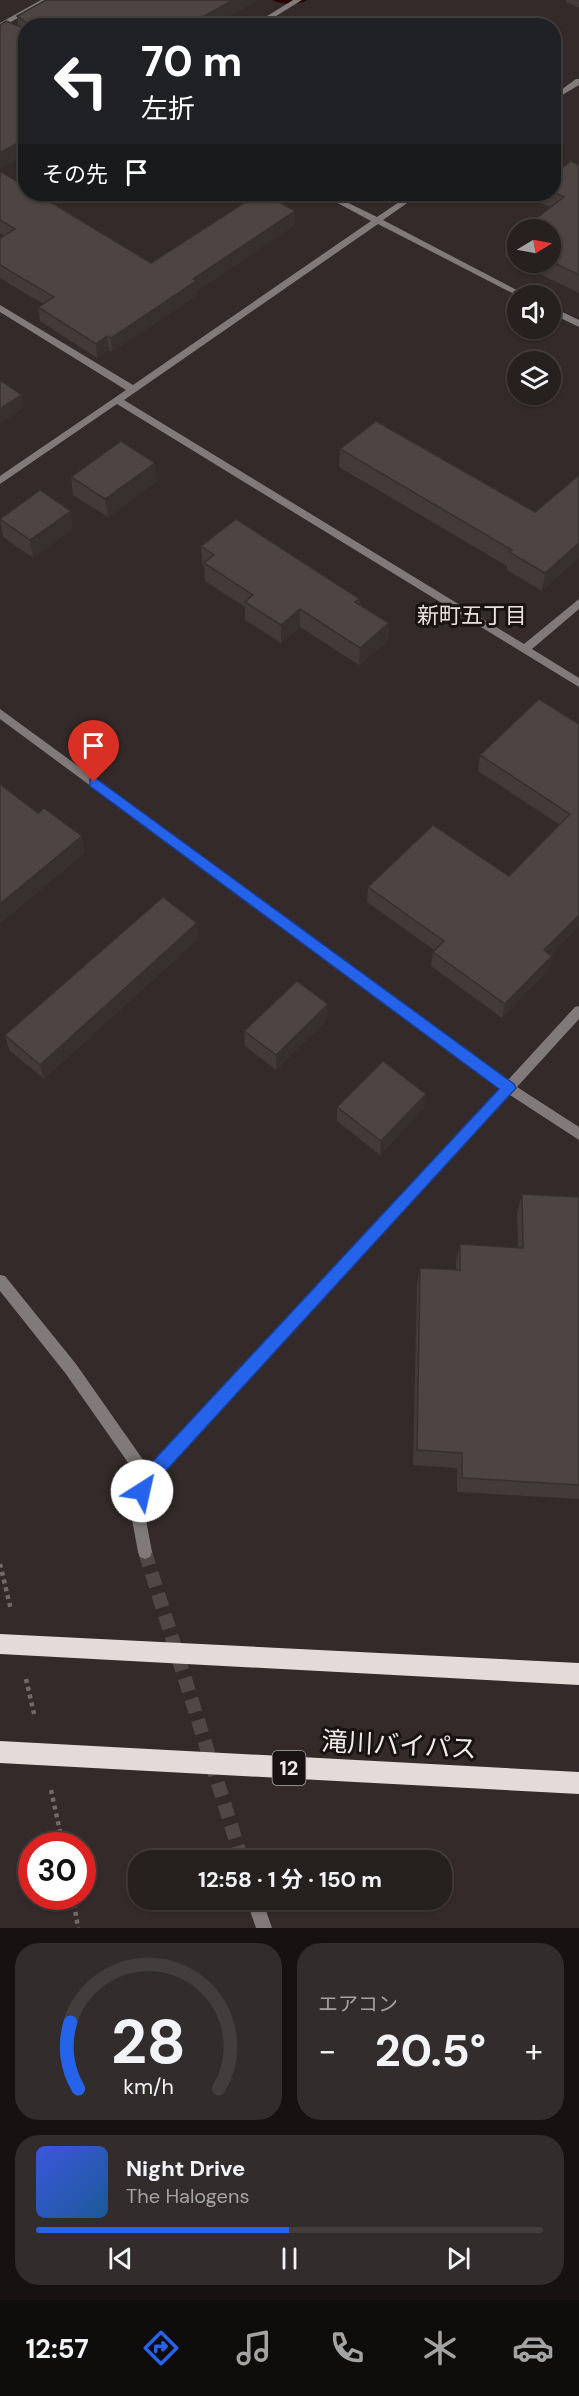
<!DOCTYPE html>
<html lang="ja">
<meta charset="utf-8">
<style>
:root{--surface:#26201f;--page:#322d2c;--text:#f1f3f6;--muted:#a4a3a4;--line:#423e3d;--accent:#2563eb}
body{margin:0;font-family:"DM Sans","Noto Sans JP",sans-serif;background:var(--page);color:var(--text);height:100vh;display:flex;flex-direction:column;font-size:22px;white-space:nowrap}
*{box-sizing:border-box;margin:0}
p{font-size:20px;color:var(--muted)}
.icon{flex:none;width:33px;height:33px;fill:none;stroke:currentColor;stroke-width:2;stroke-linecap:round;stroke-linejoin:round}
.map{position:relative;height:1928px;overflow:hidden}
.sheet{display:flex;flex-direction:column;gap:15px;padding:15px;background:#151211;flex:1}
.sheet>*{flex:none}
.top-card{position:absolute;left:18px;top:18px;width:543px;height:183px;border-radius:24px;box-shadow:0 2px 4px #0004,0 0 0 2px var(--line);background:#202124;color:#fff;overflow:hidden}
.needle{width:39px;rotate:80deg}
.controls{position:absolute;left:507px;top:219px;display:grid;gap:12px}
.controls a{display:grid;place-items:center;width:54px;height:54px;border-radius:50%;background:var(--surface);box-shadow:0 2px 4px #0004,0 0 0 2px var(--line);font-size:30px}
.speed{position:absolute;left:18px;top:1832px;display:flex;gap:12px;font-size:30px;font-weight:700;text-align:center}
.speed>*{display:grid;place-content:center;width:78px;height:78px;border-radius:50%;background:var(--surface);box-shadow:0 2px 4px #0004,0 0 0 2px var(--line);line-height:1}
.speed .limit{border:9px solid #d22;background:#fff;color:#111}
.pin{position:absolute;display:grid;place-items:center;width:51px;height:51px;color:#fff;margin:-62px -26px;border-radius:50% 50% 50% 0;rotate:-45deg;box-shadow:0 0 6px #0007}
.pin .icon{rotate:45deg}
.me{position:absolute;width:66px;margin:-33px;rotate:35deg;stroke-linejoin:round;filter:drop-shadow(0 0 4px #0008)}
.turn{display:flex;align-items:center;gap:21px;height:126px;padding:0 24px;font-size:27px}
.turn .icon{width:78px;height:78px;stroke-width:2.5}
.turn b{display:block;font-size:42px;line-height:51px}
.then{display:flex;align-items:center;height:57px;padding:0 24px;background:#0003;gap:12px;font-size:22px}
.big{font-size:45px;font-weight:700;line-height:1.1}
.sheet .widget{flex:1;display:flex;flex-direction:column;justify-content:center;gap:9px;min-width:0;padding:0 21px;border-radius:24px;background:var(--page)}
.sheet .dial{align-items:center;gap:0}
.dial svg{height:156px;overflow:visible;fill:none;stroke:var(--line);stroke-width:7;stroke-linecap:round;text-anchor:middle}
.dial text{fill:var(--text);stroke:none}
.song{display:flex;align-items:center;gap:18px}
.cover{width:72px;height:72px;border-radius:9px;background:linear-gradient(135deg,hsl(230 70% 55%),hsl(210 70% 35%))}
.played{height:6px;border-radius:3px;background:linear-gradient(90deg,var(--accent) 50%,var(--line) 50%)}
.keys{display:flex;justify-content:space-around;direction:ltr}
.heat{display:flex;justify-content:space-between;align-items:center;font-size:33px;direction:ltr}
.sheet .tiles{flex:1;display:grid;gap:15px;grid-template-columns:1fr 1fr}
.widget:last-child{grid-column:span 2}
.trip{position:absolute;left:128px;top:1850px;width:324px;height:60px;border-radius:24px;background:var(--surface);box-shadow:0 2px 4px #0004,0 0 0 2px var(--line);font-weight:700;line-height:60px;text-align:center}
.tabs{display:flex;height:96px;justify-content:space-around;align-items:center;background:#0f0d0c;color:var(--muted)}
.tabs .icon{width:42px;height:42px}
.tabs .current{color:var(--accent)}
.tabs b{font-size:27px;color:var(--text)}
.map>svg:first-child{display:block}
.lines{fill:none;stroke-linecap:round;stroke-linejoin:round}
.stream{fill:#2a0101;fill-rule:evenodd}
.minor-tunnel{stroke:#504746;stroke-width:14;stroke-dasharray:14 8;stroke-linecap:butt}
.path{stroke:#726a69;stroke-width:4.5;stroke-dasharray:4 4;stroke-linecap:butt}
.service{fill:#807b7a;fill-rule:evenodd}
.minor{fill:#807b7a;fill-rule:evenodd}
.trunk{fill:#e4dad8;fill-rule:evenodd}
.wall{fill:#433a39}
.shaded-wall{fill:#37302e}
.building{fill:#4e4442;stroke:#37302e;stroke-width:1.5}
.route{fill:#2563eb;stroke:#184099;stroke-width:1.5}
.labels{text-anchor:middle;stroke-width:6;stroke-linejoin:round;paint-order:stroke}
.shield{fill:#181413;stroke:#b0aaaa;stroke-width:1.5}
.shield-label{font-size:20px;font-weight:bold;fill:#f1ebea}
.neighbourhood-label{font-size:22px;fill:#ebdedd;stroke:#181413}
.near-street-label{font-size:26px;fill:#f1ebea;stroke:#181413}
</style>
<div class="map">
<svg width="579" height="1928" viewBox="0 0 579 1928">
<rect width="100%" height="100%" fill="#332a29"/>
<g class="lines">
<path class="stream" d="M273,0H307C300,5 280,5 273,0Z"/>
<path class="minor-tunnel" d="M145,1552L242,1860"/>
<path class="path" d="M0,1564L11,1610
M26,1679L35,1718
M51,1790L63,1845
M73,1896L78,1928"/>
<path class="service" d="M0,1275L5,1276L76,1364L153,1474L155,1479L153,1484L148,1486L143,1484L66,1374L0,1291Z"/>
<path class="minor" d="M41,0H50L0,28V23Z
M293,0H302L260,26H251Z
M576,79H579V85L554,100V95Z
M321,194H330L377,217L411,194H420L383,220L528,296H518L378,224L124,400L524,644L579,599V609L532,649L579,678V687L117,404L0,484V476L126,390L0,312V305L133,385L371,221Z
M550,306L579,320V327L550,313Z
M0,709L508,1080L575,1007L579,1006V1019L517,1087L579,1127V1140L510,1095L153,1484L143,1504L152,1552L150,1557L145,1559L140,1557L138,1552L129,1503L143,1474L500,1088L0,719Z
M246,1899H262L272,1928H256Z"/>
<path class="trunk" d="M0,1634L579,1663V1685L0,1654Z
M0,1741L579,1772V1794L0,1763Z"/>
</g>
<path class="wall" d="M46,0H258L212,26H26V154L0,168V25L18,26L17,16Z
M566,0H579V8L566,2Z
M579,165V293L505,257L507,240L518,232V262H550V207L536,201L537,194H554V174Z
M0,171L151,263L295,211V225L197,291V295L112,352L109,350L97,358L40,321L38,307L43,304L0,278V238L5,236L0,233Z
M340,449L535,512L579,475L542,591L507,570V566L339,467Z
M71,477L157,481L108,517L73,495Z
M0,519L73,529L33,558L3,537Z
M201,546L360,599L359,605L389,623L388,641L359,665L300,627L281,643L245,620V607L205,581L204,565L202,564Z
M579,724V925L551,955L552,956L549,970L502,1018L431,966L433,952L434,950L367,902L368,887L509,876L560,825L478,771L480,755Z
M198,939L44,1079L9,1050L5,1035Z
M328,1004L327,1020L276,1070L245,1046L244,1031Z
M337,1107L424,1108L380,1155L337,1121Z
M522,1194L579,1197V1499L457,1492V1468L413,1465L417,1285L420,1268L456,1270V1262L460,1244L518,1248L517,1213Z"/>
<path class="shaded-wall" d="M233,0H258L212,26H186Z
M26,138V154L0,168V153Z
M295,211V225L197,291V295L112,352L111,338L193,279Z
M107,336L109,350L97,358L96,344Z
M22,395L24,408L0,424V409Z
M155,463L157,481L108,517L105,499Z
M71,511L73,529L33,558L30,540Z
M579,543V558L542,591L545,573Z
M300,609V627L281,643V625Z
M389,623L388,641L359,665L360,648Z
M82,836L85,853L0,924V904Z
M579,915V925L541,965L544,950Z
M197,923L198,939L44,1079L40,1065Z
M552,956L549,970L502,1018L505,1004Z
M328,1004L327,1020L276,1070V1055Z
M426,1094L424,1108L380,1155L381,1141Z"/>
<path class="building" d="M46,0H233L186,26H26V22L17,16Z
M6,21L25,29L26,26V138L0,153V25Z
M571,161L579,165V275L550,261V230H521L564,197L554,192V174Z
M0,171L26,187V194H37L151,263L258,194H265L295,211L193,279L196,281L111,338L107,336L96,344L38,307L54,297L0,265V238L15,229L0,220Z
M518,232V246L507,240Z
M0,380L22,395L0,409Z
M376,421L535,512L579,475V543L545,573L509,552L512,550L340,449Z
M121,441L155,463L105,499L71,477Z
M40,490L71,511L30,540L0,519Z
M236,519L360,599L355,602L389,623L360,648L300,609L281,625L245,602L253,595L204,563L214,555L201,546Z
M539,699L579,724V915L544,950L552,956L505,1004L433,952L444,941L368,887L433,825L509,876L566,818L570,814L480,755Z
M0,784L38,813L44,808L82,836L0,904Z
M163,897L197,923L40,1065L5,1035Z
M297,981L328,1004L276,1055L244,1031Z
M383,1061L426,1094L381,1141L337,1107Z
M522,1194L579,1197V1485L462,1478V1453L417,1450L420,1268L460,1270V1244L523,1248Z"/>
<path class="route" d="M94,777L514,1084L516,1088L154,1484L148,1497L142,1499L136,1497L134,1491L142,1473L499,1089L90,786V779Z"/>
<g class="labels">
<rect class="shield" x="272.5" y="1751" width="33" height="34" rx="4.5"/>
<g class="shield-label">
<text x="289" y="1775">12</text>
</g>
<g class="neighbourhood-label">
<text x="472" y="623">新町五丁目</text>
</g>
<g class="near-street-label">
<text transform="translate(399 1745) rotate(3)" y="9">滝川バイパス</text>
</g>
</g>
</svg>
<div class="controls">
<a><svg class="needle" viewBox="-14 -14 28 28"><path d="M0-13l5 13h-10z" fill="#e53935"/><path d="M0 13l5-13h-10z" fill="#a4a3a4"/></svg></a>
<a><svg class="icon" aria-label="sound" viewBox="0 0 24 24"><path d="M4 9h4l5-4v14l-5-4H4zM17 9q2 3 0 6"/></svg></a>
<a><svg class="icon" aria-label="layers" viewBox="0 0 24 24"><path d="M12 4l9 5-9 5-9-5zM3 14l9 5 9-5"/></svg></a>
</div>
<div class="speed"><div class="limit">30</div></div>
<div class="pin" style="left:94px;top:782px;background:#d93025"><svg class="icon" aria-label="arrive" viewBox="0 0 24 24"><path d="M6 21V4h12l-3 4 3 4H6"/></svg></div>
<svg class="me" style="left:142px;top:1491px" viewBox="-20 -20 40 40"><circle r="19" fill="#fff"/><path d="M0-13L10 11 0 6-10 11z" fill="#2563eb"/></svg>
<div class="trip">12:58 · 1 分 · 150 m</div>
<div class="top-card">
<div class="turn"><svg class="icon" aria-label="left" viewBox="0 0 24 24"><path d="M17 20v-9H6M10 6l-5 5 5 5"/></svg><div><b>70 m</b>左折</div></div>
<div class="then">その先<svg class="icon" aria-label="arrive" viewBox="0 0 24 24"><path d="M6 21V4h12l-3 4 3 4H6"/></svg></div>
</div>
</div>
<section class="sheet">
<div class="tiles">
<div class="widget dial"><svg viewBox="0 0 100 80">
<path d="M14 69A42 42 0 1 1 86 69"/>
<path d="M14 69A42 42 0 0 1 10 35" stroke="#2563eb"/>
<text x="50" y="56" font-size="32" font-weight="700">28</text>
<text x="50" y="72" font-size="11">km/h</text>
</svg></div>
<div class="widget"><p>エアコン</p>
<div class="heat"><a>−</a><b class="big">20.5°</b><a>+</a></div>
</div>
<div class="widget">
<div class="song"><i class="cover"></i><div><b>Night Drive</b><p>The Halogens</p></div></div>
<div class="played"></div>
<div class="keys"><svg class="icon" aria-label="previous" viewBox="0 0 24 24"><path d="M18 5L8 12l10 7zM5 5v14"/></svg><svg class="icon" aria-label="pause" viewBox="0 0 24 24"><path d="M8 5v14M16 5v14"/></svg><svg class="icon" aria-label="next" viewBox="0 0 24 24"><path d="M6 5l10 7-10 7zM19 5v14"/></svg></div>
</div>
</div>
</section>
<nav class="tabs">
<b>12:57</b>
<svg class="icon current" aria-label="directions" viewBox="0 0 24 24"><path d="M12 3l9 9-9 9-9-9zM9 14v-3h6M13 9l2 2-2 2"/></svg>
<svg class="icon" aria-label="music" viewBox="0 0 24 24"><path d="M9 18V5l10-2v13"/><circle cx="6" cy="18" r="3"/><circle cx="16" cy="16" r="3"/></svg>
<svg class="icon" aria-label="phone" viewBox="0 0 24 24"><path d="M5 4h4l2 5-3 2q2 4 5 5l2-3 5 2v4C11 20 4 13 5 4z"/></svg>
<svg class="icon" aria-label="climate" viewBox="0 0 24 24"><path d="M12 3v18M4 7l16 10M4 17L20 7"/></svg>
<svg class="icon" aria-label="car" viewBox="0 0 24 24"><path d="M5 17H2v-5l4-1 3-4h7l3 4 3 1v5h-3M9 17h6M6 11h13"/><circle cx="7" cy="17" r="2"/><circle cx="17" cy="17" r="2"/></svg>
</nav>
